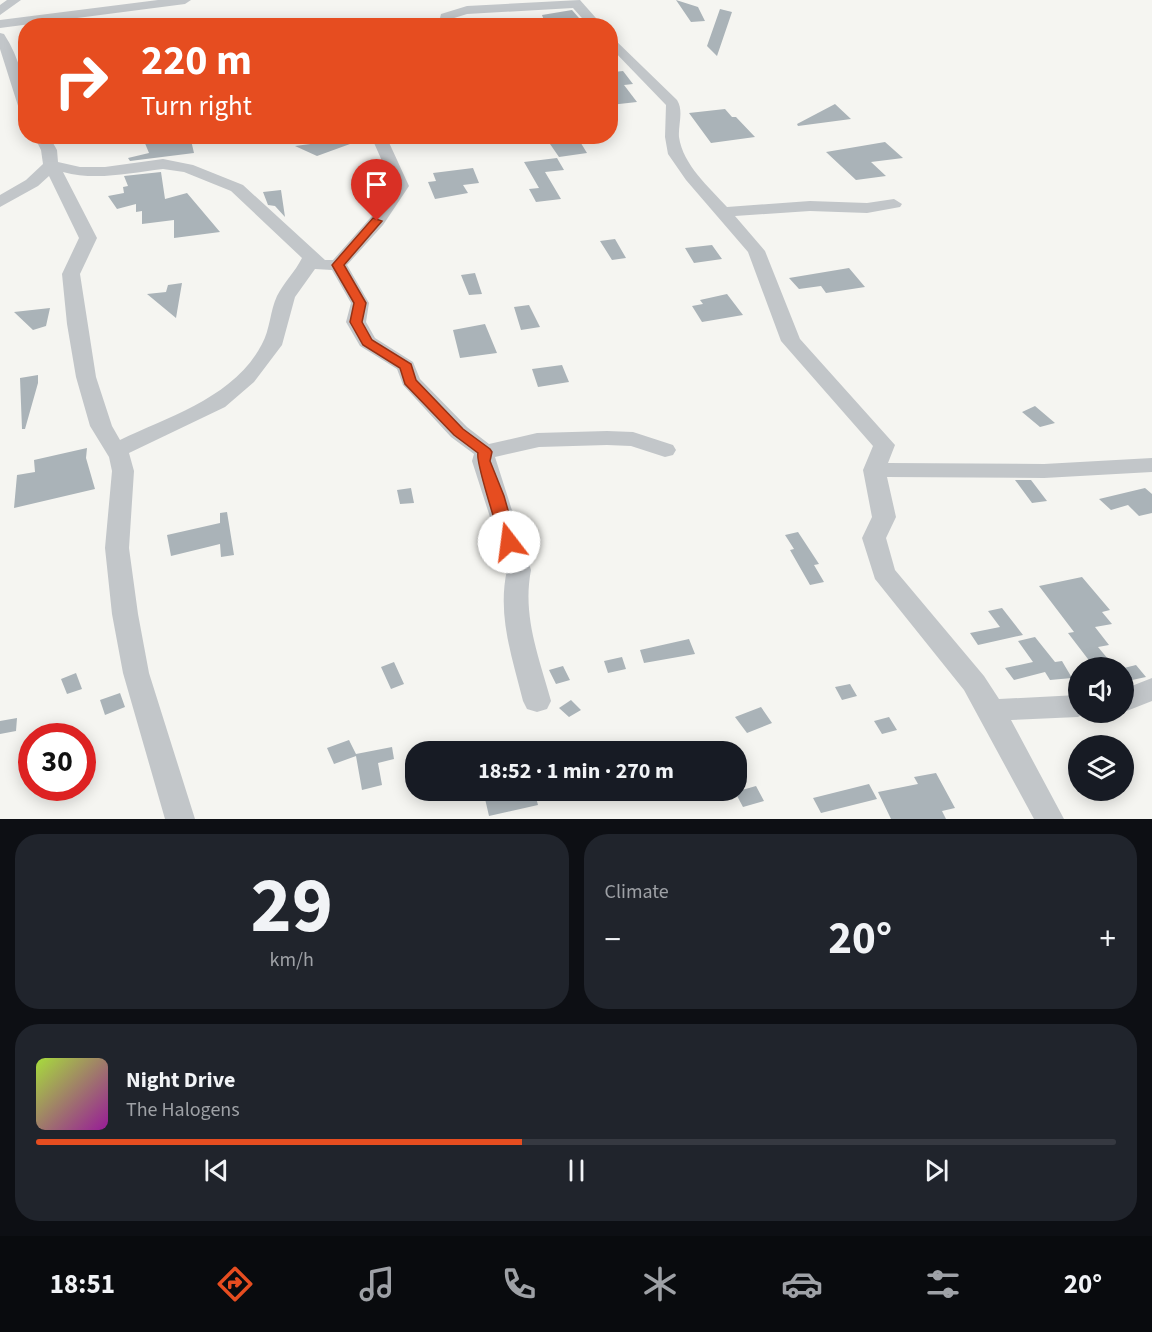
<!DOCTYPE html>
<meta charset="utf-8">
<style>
:root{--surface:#171b24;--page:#20242c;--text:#f1f3f6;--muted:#9ea1a6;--line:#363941;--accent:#e64d20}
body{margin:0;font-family:"Source Sans 3",sans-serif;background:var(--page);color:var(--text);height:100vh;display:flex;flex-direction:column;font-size:22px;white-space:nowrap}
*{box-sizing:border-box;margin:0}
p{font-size:20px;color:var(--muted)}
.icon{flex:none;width:33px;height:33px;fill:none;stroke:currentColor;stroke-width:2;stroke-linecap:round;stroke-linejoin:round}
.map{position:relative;height:819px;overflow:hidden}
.sheet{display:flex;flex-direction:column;gap:15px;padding:15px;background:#0d0f14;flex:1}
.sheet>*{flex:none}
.top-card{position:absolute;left:18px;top:18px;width:600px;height:126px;border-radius:24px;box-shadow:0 3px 15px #0003;background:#e64d20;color:#fff;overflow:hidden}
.fabs{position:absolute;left:1068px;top:657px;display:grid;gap:12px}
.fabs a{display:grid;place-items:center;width:66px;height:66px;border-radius:50%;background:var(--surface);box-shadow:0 3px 15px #0003;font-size:30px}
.speed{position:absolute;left:18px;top:723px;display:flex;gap:12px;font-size:30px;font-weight:700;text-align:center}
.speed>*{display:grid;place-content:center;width:78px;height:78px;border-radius:50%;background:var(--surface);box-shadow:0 3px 15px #0003;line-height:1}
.speed .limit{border:9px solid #d22;background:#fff;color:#111}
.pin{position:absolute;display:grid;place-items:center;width:51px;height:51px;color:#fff;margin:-62px -26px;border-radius:50% 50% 50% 0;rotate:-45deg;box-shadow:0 0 6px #0007}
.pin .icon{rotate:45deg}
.me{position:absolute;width:66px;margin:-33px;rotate:345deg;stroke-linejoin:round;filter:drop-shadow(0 0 4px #0008)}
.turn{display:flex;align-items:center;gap:21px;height:126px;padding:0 24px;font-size:27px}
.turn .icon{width:78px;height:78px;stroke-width:2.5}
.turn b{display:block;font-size:42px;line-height:51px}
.big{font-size:45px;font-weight:700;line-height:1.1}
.sheet .card{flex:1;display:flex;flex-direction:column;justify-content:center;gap:9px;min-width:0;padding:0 21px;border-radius:24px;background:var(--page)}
.sheet .dial{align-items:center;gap:0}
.dial b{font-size:78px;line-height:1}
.song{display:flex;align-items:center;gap:18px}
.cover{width:72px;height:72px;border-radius:9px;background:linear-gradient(135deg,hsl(80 70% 55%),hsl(300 70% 35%))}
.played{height:6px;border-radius:3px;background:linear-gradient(90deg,var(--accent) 45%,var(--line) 45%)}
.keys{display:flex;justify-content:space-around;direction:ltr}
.heat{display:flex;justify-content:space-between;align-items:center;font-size:33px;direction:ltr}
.sheet .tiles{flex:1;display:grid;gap:15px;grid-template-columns:1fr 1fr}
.card:last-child{grid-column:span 2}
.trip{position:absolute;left:405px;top:741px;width:342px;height:60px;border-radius:24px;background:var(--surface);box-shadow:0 3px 15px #0003;font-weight:700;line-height:60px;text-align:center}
.tab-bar{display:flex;height:96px;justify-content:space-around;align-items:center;background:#090b0e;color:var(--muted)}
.tab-bar .icon{width:42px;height:42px}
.tab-bar .on{color:var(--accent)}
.tab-bar b{font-size:27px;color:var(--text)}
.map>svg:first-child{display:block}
.building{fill:#aab3b8}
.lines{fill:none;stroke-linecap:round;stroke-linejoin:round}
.minor{fill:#c2c6c9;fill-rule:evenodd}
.route{fill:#e64d20;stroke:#963215;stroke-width:1.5}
</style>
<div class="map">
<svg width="1152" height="819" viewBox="0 0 1152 819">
<rect width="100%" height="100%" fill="#f5f5f1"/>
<path class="building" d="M676,0L698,7L705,21L691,22Z
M720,9L732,12L717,56L707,46Z
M572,10L586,26H546L542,15Z
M610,68L614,72L623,71L633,84L624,85L637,102L610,105Z
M835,104L851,119L798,126L797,124Z
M725,109L732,117H736L755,137L711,143L689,113Z
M142,136H190L194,153L130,161L128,158L149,153Z
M349,139L350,144L317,156L295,146Z
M579,140L587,153L559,157L550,144Z
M885,142L903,158L871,162L886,176L856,180L826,152Z
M557,158L564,170L545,172L561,199L536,202L529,189L539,188L524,162Z
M473,168L479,183L463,185L468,193L435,199L428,182L436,181L433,173Z
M161,172L165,199L187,193L220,232L174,238V220L142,224V211L136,212V204L117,209L108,196L124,193L123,187L128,186L124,176Z
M281,190L285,217L275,206L268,205L263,192Z
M615,239L626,258L612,260L600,241Z
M712,245L722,259L694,263L685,248Z
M849,268L865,287L826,293L821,286L799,289L789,278Z
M475,273L482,294L469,295L461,275Z
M182,283L176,318L147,294L166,292L168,285Z
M727,294L743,315L702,322L692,306L703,304L700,300Z
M529,305L540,327L521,330L514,307Z
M50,308L46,326L33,330L14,312Z
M485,324L497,353L460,358L453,330Z
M562,365L569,382L538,387L532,369Z
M38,375V383L25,429H22L20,378Z
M1035,406L1055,423L1040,427L1022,412Z
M87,448L86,458L95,489L14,508L17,475L35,472L34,460Z
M1015,480H1031L1047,501L1032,503Z
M411,488L414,503L400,504L397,490Z
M1145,488L1152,494V513L1139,516L1128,505L1111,510L1099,499Z
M227,512L234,555L221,557L220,544L171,556L167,535L220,523V513Z
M798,532L819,564L814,565L824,582L810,585L790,550L794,549L785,535Z
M1082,577L1110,610L1102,612L1112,624L1095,627L1109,645L1098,647L1108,659L1091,663L1068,633L1074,632L1039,586Z
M1002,608L1023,635L978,645L970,633L1000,627L988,611Z
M1035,637L1055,662L1062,661L1072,678L1050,680L1045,672L1014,680L1005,668L1033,662L1018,641Z
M689,639L695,654L644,663L640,650Z
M622,657L626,669L608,673L604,661Z
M394,662L404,684L391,689L381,667Z
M1136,665L1146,677L1132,680L1124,668Z
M563,666L570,680L556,684L549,670Z
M76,673L82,689L67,694L61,679Z
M850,684L857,696L842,700L835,687Z
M120,693L125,707L105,715L100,700Z
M571,700L581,710L569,717L559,708Z
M761,707L772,723L747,733L735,717Z
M889,717L897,730L882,734L874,721Z
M17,718L16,731L0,734V721Z
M349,740L356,754L392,747L394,759L378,763L382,785L362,790L356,756L334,764L327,748Z
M936,773L955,808L942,811L946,819H891L878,792L918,784L914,777Z
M869,784L877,799L821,813L813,798Z
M756,786L764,801L743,807L735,792Z
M483,790H534L538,805L489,816Z"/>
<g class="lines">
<path class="minor" d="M7,0H21L0,15V5Z
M158,0H191L185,4L0,28V20Z
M580,0L603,26H589L573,8L467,14L451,19L450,26H438L441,14L467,6Z
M0,33L4,34C20,58 26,86 26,113L19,109L0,49Z
M610,35L677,100C684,111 678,125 679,137C683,165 709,187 727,207L810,201L867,203L894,199L902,204L900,207L867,213L810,211L735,216L765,251L800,339L895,445L888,463L1044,464L1152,458V472L1044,478L887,477L896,517L886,538L895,570L984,676L999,699L1078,695V712H1088L1078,717L1011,720L1064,819H1034L964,690L875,579L862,538L872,517L863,470L873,446L781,341L748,252L686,180L668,154L665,137L666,105L610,47Z
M34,136H49L57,150L58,162L80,167H105L163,159L193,165L243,185L325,260H333L371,217L393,186L371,136H386L409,186L383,225L347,265L369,303L366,322L375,338L413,362L420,379L467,427L489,444L537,433L607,431L633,432L673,445L676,450L673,455L665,457L631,446L607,445L539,447L495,457L531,570C522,616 539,657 551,701L547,709L537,712L527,709L523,701C512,657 497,615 507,570L472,461L474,454L451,437L403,385L397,369L360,346L346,322L351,303L332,270L315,269L295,297L282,345L254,382L225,407L129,453L134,471L129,548L138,614L149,673L195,819H165L123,673L112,614L105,548L112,471L109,457L90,426L76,377L67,324L62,274L79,238L49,176L38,186L0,207V195L26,180L43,164L41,150ZM163,169L184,172L231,191L302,258C295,272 284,282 277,296C270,311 270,330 262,344C235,397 170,416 120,440L112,426L96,377L80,274L97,238L63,172C96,181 129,173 163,169Z
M1152,678V701L1124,712V689Z"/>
</g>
<path class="route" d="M373,218L382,221L344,265L366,303L362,322L372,340L411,364L416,380L463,429L490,449L492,452L490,461L504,496L517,542L515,545H504L501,542C497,526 475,462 478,453L454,435L405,384L400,368L363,345L350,322L354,303L332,265Z"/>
</svg>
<div class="fabs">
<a><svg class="icon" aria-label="sound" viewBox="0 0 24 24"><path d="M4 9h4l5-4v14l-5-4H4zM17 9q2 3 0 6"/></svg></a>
<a><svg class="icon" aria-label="layers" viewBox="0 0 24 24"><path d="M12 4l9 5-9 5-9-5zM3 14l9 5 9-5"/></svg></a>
</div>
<div class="speed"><div class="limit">30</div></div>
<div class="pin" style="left:377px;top:221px;background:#d93025"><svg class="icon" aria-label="arrive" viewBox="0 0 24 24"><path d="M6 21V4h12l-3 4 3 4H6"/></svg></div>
<svg class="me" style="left:509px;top:542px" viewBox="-20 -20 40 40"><circle r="19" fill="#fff"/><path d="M0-13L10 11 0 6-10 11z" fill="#e64d20"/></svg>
<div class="trip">18:52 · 1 min · 270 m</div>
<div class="top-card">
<div class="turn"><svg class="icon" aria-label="right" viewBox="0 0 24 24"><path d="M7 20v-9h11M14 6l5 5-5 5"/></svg><div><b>220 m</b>Turn right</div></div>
</div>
</div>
<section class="sheet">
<div class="tiles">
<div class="card dial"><b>29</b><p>km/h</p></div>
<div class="card"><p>Climate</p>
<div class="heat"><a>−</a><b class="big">20°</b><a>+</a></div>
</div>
<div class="card">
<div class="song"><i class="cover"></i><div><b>Night Drive</b><p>The Halogens</p></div></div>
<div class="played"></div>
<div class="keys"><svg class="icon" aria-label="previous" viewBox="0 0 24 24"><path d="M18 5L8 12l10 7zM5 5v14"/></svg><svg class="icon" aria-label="pause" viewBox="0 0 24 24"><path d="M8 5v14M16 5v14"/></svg><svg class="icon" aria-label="next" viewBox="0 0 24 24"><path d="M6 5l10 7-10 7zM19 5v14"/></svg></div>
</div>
</div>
</section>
<nav class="tab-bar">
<b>18:51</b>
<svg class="icon on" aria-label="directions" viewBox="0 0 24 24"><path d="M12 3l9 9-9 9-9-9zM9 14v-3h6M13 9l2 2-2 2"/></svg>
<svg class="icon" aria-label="music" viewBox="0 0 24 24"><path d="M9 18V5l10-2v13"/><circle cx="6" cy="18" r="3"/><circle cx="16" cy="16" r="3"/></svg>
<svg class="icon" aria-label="phone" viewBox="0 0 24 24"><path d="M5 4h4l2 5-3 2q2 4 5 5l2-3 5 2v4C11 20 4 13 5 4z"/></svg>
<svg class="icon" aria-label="climate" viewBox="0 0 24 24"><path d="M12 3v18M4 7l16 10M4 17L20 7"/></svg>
<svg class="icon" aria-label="car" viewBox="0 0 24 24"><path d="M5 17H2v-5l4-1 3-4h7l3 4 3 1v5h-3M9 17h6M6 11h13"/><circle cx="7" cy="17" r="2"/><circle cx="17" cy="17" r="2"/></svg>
<svg class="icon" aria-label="filters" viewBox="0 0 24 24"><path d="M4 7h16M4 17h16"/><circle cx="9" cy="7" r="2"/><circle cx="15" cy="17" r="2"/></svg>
<b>20°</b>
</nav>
